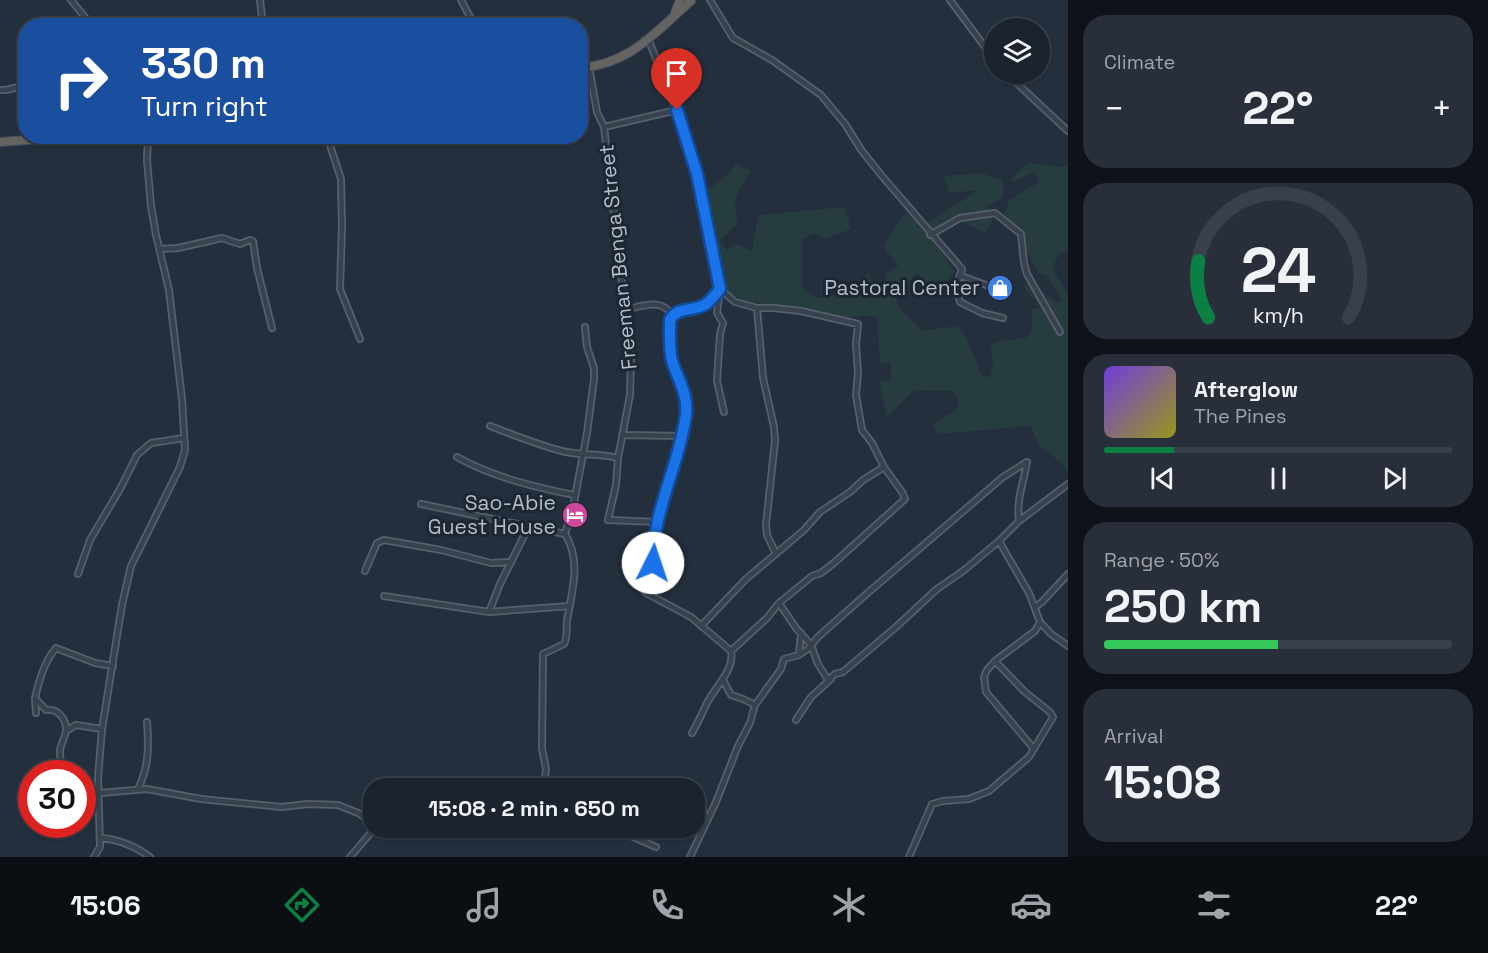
<!DOCTYPE html>
<meta charset="utf-8">
<style>
:root{--surface:#1b232e;--page:#282f3a;--text:#f1f3f6;--muted:#a0a4aa;--line:#39404a;--accent:#0b8043}
body{margin:0;font-family:"Space Grotesk",sans-serif;background:var(--page);color:var(--text);height:100vh;display:flex;flex-direction:column;font-size:22px;white-space:nowrap}
*{box-sizing:border-box;margin:0}
p{font-size:20px;color:var(--muted)}
.icon{flex:none;width:33px;height:33px;fill:none;stroke:currentColor;stroke-width:2;stroke-linecap:round;stroke-linejoin:round}
.map{position:relative;flex:1;overflow:hidden}
.sheet{display:flex;flex-direction:column;gap:15px;padding:15px;background:#0f1319;width:420px}
.sheet>*{flex:none}
.guide{position:absolute;left:18px;top:18px;width:570px;height:126px;border-radius:24px;box-shadow:0 2px 4px #0004,0 0 0 2px var(--line);background:#1a4fa0;color:#fff;overflow:hidden}
.fabs{position:absolute;left:984px;top:18px;display:grid;gap:12px}
.fabs a{display:grid;place-items:center;width:66px;height:66px;border-radius:50%;background:var(--surface);box-shadow:0 2px 4px #0004,0 0 0 2px var(--line);font-size:30px}
.speed{position:absolute;left:18px;top:760px;display:flex;gap:12px;font-size:30px;font-weight:700;text-align:center}
.speed>*{display:grid;place-content:center;width:78px;height:78px;border-radius:50%;background:var(--surface);box-shadow:0 2px 4px #0004,0 0 0 2px var(--line);line-height:1}
.speed .limit{border:9px solid #d22;background:#fff;color:#111}
.pin{position:absolute;display:grid;place-items:center;width:51px;height:51px;color:#fff;margin:-62px -26px;border-radius:50% 50% 50% 0;rotate:-45deg;box-shadow:0 0 6px #0007}
.pin .icon{rotate:45deg}
.me{position:absolute;width:66px;margin:-33px;rotate:4deg;stroke-linejoin:round;filter:drop-shadow(0 0 4px #0008)}
.turn{display:flex;align-items:center;gap:21px;height:126px;padding:0 24px;font-size:27px}
.turn .icon{width:78px;height:78px;stroke-width:2.5}
.turn b{display:block;font-size:42px;line-height:51px}
.big{font-size:45px;font-weight:700;line-height:1.1}
.sheet .card{flex:1;display:flex;flex-direction:column;justify-content:center;gap:9px;min-width:0;padding:0 21px;border-radius:24px;background:var(--page)}
.sheet .dial{align-items:center;gap:0}
.dial svg{height:156px;overflow:visible;fill:none;stroke:var(--line);stroke-width:7;stroke-linecap:round;text-anchor:middle}
.dial text{fill:var(--text);stroke:none}
.song{display:flex;align-items:center;gap:18px}
.cover{width:72px;height:72px;border-radius:9px;background:linear-gradient(135deg,hsl(260 70% 55%),hsl(60 70% 35%))}
.played{height:6px;border-radius:3px;background:linear-gradient(90deg,var(--accent) 20%,var(--line) 20%)}
.keys{display:flex;justify-content:space-around;direction:ltr}
.heat{display:flex;justify-content:space-between;align-items:center;font-size:33px;direction:ltr}
.charge{height:9px;border-radius:4px;background:linear-gradient(90deg,#34c759 50%,var(--line) 0)}
.trip{position:absolute;left:363px;top:778px;width:342px;height:60px;border-radius:24px;background:var(--surface);box-shadow:0 2px 4px #0004,0 0 0 2px var(--line);font-weight:700;line-height:60px;text-align:center}
.tab-bar{display:flex;height:96px;justify-content:space-around;align-items:center;background:#0b0e12;color:var(--muted)}
.tab-bar .icon{width:42px;height:42px}
.tab-bar .active{color:var(--accent)}
.tab-bar b{font-size:27px;color:var(--text)}
main{display:flex;flex:1;min-height:0}
.map>svg:first-child{display:block}
.green{fill:#263c3f}
.lines{fill:none;stroke-linecap:round;stroke-linejoin:round}
.minor-casing{stroke:#565f6c;stroke-width:8}
.trunk-casing{stroke:#434c59;stroke-width:10}
.minor{stroke:#38414e;stroke-width:4.5}
.trunk{stroke:#656462;stroke-width:8}
.route-casing{stroke:#114b97;stroke-width:15}
.route{stroke:#1a73e8;stroke-width:10}
.labels{text-anchor:middle;stroke-width:6;stroke-linejoin:round;paint-order:stroke}
.street-label{font-size:21px;fill:#b4bcc9;stroke:#1d2633}
.poi-label{font-size:21px;fill:#b4bcc9;stroke:#1d2633;text-anchor:end}
</style>
<main>
<div class="map">
<svg width="1068" height="857" viewBox="0 0 1068 857">
<rect width="100%" height="100%" fill="#242f3e"/>
<path class="green" d="M736,163L751,171L735,198L737,224L720,241L728,250L736,244L752,251L758,215L845,207L851,229L823,239L815,233L802,239L803,290L817,298L842,294L868,273L875,285L885,287V274L898,266L883,246L900,220L914,205L924,221L929,222L979,190L949,193L944,176L982,173L1003,181V197L986,207L993,219L985,233L956,218L928,234L955,272L934,294L918,273L895,294L899,308L922,331L957,326L965,335L982,376L990,377L993,367L991,346C1013,330 1039,354 1031,309L1041,308L1024,287L1033,278L1039,289L1057,303L1061,300L1049,277L1038,273L1021,241L1009,225L1004,214L1010,199L1040,182L1034,172L1013,182L1011,179L1028,163L1062,167L1068,165V251L1060,252L1052,268L1068,295V474L1063,464L1040,446L1030,426L938,434L933,424L958,408V398L953,391L915,390L887,416L879,382L891,379V363H880L877,317L863,316L843,318L745,301L723,290L706,191L730,173Z"/>
<g class="lines">
<g class="minor-casing">
<path id="minor" d="M71,0L92,26
M260,0L263,26
M461,0L475,26
M710,0L733,38L772,60L821,95L845,124L862,151L882,176L962,269L961,276L986,285
M950,0L994,59
M462,26L473,21
M649,41L682,124L697,174L720,289L717,313L723,323L720,334L717,381L724,412
M589,67L597,112L604,127L631,360L630,395L618,458L616,485L608,520L658,522L681,436L687,398L672,360L670,320C676,306 695,312 706,304C711,301 716,294 720,289
M1007,74L1068,131
M0,90H6L26,85
M604,127L677,110
M327,136L341,179L342,226L340,289L360,339
M930,235L960,218L995,213L1021,234L1024,263L1027,274L1060,332
M159,249L178,248L222,238L240,244L250,240L253,241L257,268L272,328
M961,272L956,286L960,302L982,313L1003,318
M757,308L763,378L774,427L775,441L766,525L767,535L776,554
M627,309C643,306 661,298 672,315
M490,426C514,435 538,445 562,451C581,456 599,453 618,458
M622,435L681,436
M457,457C493,477 534,487 574,495
M421,504L565,534
M1019,521C1016,498 1024,483 1027,462
M658,522L653,543V576L644,590L646,593L691,617L731,651
M999,541L1029,593L1040,622L1051,634L1068,646
M365,571L377,543L384,540L441,550L491,563L511,562
M78,574L90,540L120,489L137,455L151,443L184,438
M384,596L489,612L570,606
M779,603L796,628L811,645L818,664L828,680L835,674L843,672L896,627L937,589L963,571L999,541L1019,521L1068,484
M1035,607L1042,602L1068,574
M489,612L500,584L529,526
M701,626L746,579L804,530L820,512L850,492L863,480L884,467
M799,654L801,633
M723,680L731,695L743,699L755,705
M35,698L36,713
M796,720L811,697L831,679
M66,731L76,725L102,729
M692,733C698,723 702,713 707,703C715,687 735,670 731,651L767,618L779,603L812,576L821,573L835,562L905,499L902,492L884,467L872,443L862,430L856,395L858,373L856,344L858,324L801,311L773,308H757L735,302L720,289
M1034,749L986,692L984,677L987,670L995,661L1035,631L1040,622
M61,774C61,766 60,758 60,750C61,743 65,738 66,731C67,720 58,708 46,710L35,698C39,681 44,662 56,648L95,663L113,666
M138,789C149,767 149,746 147,722
M544,789L546,769L542,748L543,654L564,644C568,637 566,629 567,621C572,590 582,562 565,534L573,508L587,433L594,379V368L587,347L585,327
M100,793L147,789L201,799L281,807L308,804L338,805L358,813L374,823
M82,802L98,803
M613,828L656,847
M100,838C119,839 135,846 150,857
M94,857L100,847L98,778L102,729L122,605L131,566L180,467L185,450L182,399L169,290L156,235L151,206L147,160L148,136
M350,857L375,828
M690,857L716,802L738,746L750,723L755,705L781,669L784,659L799,655L808,649L818,637L863,597L1003,477L1027,462
M909,857L932,804L943,801L969,799L989,791L1029,757L1053,717L1050,712L1025,692L995,661"/>
</g>
<g class="trunk-casing">
<path id="trunk" d="M675,13L680,0
M580,68C631,64 656,31 691,1
M0,142L81,136"/>
</g>
<use href="#minor" class="minor"/>
<use href="#trunk" class="trunk"/>
</g>
<g class="lines">
<g class="route-casing">
<path id="route" d="M653,563C652,512 680,464 686,414C688,393 678,380 672,361C669,349 670,333 670,320C677,306 695,312 706,304C711,300 716,294 720,289L697,174L677,110"/>
</g>
<use href="#route" class="route"/>
</g>
<defs>
<g id="shop-disc" transform="scale(1.35)"><circle r="9.5" fill="#3f7fe0" stroke="#1d2633"/><path d="M-5-2.5h2.3a2.7 3.5 0 0 1 5.4 0H5L5.5 6h-11ZM-1.5-2.5h3a1.5 2.3 0 0 0-3 0Z" fill="#fff"/></g>
<g id="hotel-disc" transform="scale(1.35)"><circle r="9.5" fill="#d1479c" stroke="#1d2633"/><path d="M-6-4.5h1.5V1H6V5H4.5V3h-9V5H-6ZM-4 0a1.8 1.8 0 1 1 3.6 0ZM.5 0V-2.5h3Q6-2.5 6 0Z" fill="#fff"/></g>
</defs>
<g fill-rule="evenodd">
<use href="#shop-disc" x="1000" y="288"/>
<use href="#hotel-disc" x="575" y="515"/>
</g>
<g class="labels">
<g class="street-label">
<text transform="translate(618 257) rotate(-96)" y="7">Freeman Benga Street</text>
</g>
<g class="poi-label">
<text x="980" y="295">Pastoral Center</text>
<text x="556" y="510">Sao-Abie<tspan x="556" dy="24">Guest House</tspan></text>
</g>
</g>
</svg>
<div class="fabs">
<a><svg class="icon" aria-label="layers" viewBox="0 0 24 24"><path d="M12 4l9 5-9 5-9-5zM3 14l9 5 9-5"/></svg></a>
</div>
<div class="speed"><div class="limit">30</div></div>
<div class="pin" style="left:677px;top:110px;background:#d93025"><svg class="icon" aria-label="arrive" viewBox="0 0 24 24"><path d="M6 21V4h12l-3 4 3 4H6"/></svg></div>
<svg class="me" style="left:653px;top:563px" viewBox="-20 -20 40 40"><circle r="19" fill="#fff"/><path d="M0-13L10 11 0 6-10 11z" fill="#1a73e8"/></svg>
<div class="trip">15:08 · 2 min · 650 m</div>
<div class="guide">
<div class="turn"><svg class="icon" aria-label="right" viewBox="0 0 24 24"><path d="M7 20v-9h11M14 6l5 5-5 5"/></svg><div><b>330 m</b>Turn right</div></div>
</div>
</div>
<section class="sheet">
<div class="card"><p>Climate</p>
<div class="heat"><a>−</a><b class="big">22°</b><a>+</a></div>
</div>
<div class="card dial"><svg viewBox="0 0 100 80">
<path d="M14 69A42 42 0 1 1 86 69"/>
<path d="M14 69A42 42 0 0 1 9 40" stroke="#0b8043"/>
<text x="50" y="56" font-size="32" font-weight="700">24</text>
<text x="50" y="72" font-size="11">km/h</text>
</svg></div>
<div class="card">
<div class="song"><i class="cover"></i><div><b>Afterglow</b><p>The Pines</p></div></div>
<div class="played"></div>
<div class="keys"><svg class="icon" aria-label="previous" viewBox="0 0 24 24"><path d="M18 5L8 12l10 7zM5 5v14"/></svg><svg class="icon" aria-label="pause" viewBox="0 0 24 24"><path d="M8 5v14M16 5v14"/></svg><svg class="icon" aria-label="next" viewBox="0 0 24 24"><path d="M6 5l10 7-10 7zM19 5v14"/></svg></div>
</div>
<div class="card"><p>Range · 50%</p><b class="big">250 km</b><div class="charge"></div></div>
<div class="card"><p>Arrival</p><b class="big">15:08</b></div>
</section>
</main>
<nav class="tab-bar">
<b>15:06</b>
<svg class="icon active" aria-label="directions" viewBox="0 0 24 24"><path d="M12 3l9 9-9 9-9-9zM9 14v-3h6M13 9l2 2-2 2"/></svg>
<svg class="icon" aria-label="music" viewBox="0 0 24 24"><path d="M9 18V5l10-2v13"/><circle cx="6" cy="18" r="3"/><circle cx="16" cy="16" r="3"/></svg>
<svg class="icon" aria-label="phone" viewBox="0 0 24 24"><path d="M5 4h4l2 5-3 2q2 4 5 5l2-3 5 2v4C11 20 4 13 5 4z"/></svg>
<svg class="icon" aria-label="climate" viewBox="0 0 24 24"><path d="M12 3v18M4 7l16 10M4 17L20 7"/></svg>
<svg class="icon" aria-label="car" viewBox="0 0 24 24"><path d="M5 17H2v-5l4-1 3-4h7l3 4 3 1v5h-3M9 17h6M6 11h13"/><circle cx="7" cy="17" r="2"/><circle cx="17" cy="17" r="2"/></svg>
<svg class="icon" aria-label="filters" viewBox="0 0 24 24"><path d="M4 7h16M4 17h16"/><circle cx="9" cy="7" r="2"/><circle cx="15" cy="17" r="2"/></svg>
<b>22°</b>
</nav>
